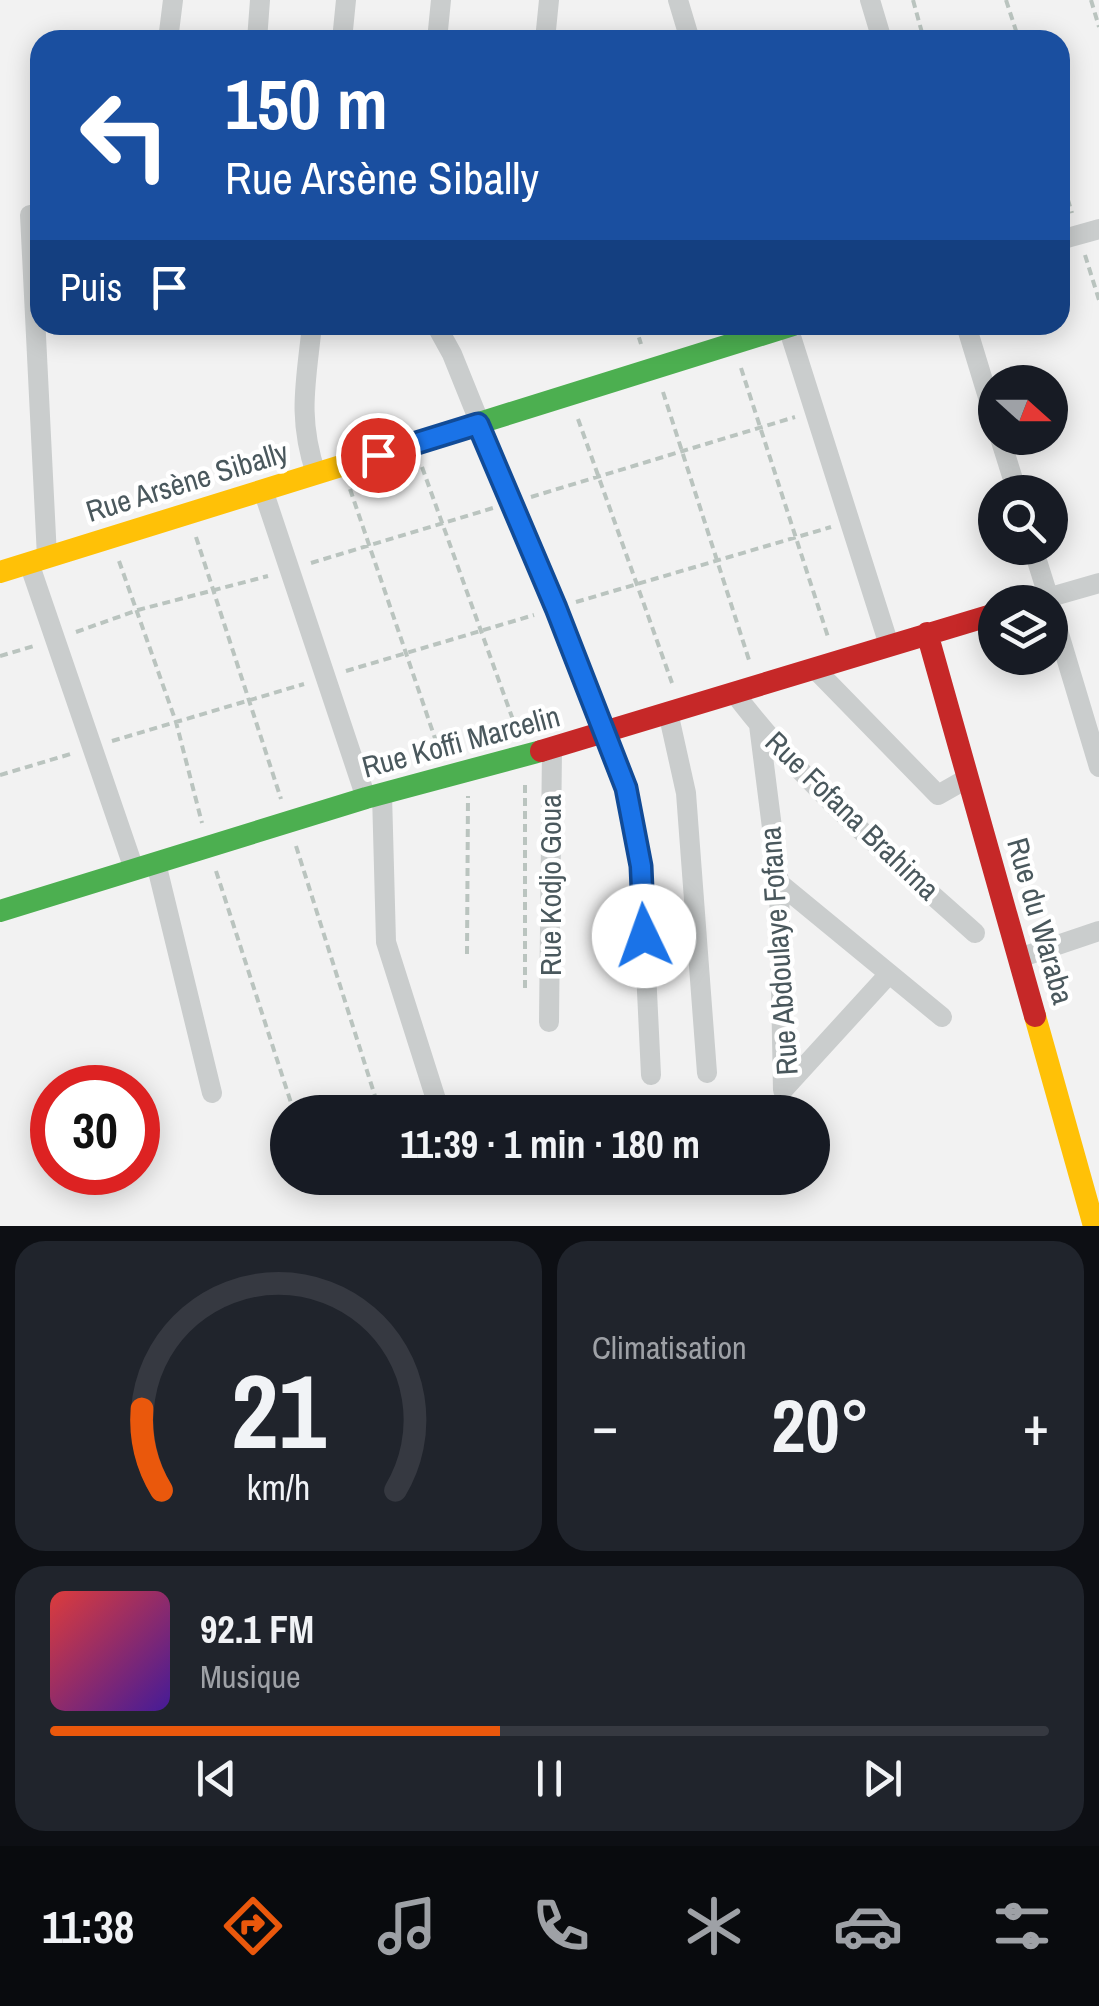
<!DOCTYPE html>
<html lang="fr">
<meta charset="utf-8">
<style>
:root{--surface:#171b24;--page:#20242c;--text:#f1f3f6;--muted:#9ea1a6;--line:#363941;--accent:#ea580c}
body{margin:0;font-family:"Archivo Narrow",sans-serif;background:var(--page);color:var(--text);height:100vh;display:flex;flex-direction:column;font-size:38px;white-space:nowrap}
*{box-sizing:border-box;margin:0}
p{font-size:32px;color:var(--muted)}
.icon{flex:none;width:55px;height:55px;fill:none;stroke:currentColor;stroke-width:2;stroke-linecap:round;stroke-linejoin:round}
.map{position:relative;height:1226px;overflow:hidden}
.drawer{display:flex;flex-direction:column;gap:15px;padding:15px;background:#0d0f14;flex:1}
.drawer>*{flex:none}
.hud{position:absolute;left:30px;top:30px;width:1040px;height:305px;border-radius:30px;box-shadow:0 5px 25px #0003;background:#1a4fa0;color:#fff;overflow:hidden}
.needle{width:65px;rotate:111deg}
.buttons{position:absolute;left:978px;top:365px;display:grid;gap:20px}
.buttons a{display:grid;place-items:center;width:90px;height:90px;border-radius:50%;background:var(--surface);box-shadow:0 5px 25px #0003;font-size:50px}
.speed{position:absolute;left:30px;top:1065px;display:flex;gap:20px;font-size:50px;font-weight:700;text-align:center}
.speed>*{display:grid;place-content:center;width:130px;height:130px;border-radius:50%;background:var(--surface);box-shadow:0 5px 25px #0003;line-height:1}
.speed .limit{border:15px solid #d22;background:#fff;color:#111}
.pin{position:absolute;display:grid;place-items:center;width:85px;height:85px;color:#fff;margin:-42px;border:5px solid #fff;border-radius:50%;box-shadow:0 2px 10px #0007}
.me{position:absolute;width:110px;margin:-55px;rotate:357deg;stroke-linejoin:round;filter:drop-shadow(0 0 8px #0008)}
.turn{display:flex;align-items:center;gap:35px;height:210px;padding:0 30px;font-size:45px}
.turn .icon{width:130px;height:130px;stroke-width:2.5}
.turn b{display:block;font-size:70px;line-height:85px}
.then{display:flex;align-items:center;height:95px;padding:0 30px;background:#0003;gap:20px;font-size:38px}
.big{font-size:75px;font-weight:700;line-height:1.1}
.drawer .widget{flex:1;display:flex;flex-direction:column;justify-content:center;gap:15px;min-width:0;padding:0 35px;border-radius:30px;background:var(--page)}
.drawer .dial{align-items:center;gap:0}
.dial svg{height:260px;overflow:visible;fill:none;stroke:var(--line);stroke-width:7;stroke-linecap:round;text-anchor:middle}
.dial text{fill:var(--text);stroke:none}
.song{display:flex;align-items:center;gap:30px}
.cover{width:120px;height:120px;border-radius:15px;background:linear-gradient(135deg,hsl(0 70% 55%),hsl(260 70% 35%))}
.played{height:10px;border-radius:5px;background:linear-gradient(90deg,var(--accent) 45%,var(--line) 45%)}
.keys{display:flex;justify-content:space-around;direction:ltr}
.heat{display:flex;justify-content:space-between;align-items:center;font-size:55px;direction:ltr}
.drawer .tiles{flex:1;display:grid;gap:15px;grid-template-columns:1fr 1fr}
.widget:last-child{grid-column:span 2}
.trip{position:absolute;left:270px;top:1095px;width:560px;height:100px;border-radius:50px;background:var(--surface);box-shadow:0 5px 25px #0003;font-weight:700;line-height:100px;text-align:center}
.menu{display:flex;height:160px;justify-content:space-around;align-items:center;background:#090b0e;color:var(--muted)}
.menu .icon{width:70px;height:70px}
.menu .active{color:var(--accent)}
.menu b{font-size:45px;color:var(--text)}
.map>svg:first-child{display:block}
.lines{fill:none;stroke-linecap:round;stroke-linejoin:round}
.path{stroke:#bac4bf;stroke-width:4;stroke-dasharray:8 5;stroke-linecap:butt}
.street{stroke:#cacdcd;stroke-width:20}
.fast{stroke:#4caf50;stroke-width:22}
.slow{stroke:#ffc107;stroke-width:22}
.jam{stroke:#c62828;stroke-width:22}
.route-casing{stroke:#114b97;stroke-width:25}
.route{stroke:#1a73e8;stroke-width:18}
.labels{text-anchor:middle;stroke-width:9;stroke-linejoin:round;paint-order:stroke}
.street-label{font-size:30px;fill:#4a585d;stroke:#fff}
</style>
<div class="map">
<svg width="1099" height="1226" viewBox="0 0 1099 1226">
<rect width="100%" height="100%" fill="#f2f2f2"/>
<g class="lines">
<path class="path" d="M913,0L924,40
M1006,0L1019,40
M1091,0L1099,27
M648,40L667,33
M1060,174L1072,213
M1085,255L1099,300
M635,325L641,344
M741,368L829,640
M663,392L749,660
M578,419L672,683
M422,467L517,731
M350,489L439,750
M531,497L795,417
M196,537L281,799
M119,561L176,722L202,823
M311,563L493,508
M576,602L831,527
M76,632L138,610L268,576
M0,656L34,646
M346,671L534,615
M112,741L304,684
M0,775L74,753
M296,846L380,1112
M216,871L294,1112
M467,954L468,796
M525,988V784"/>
<path class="street" d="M678,0L690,40
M870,0L882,40
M168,40L173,0
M257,40L260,0
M342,40L346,0
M437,40L441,0
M545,40L549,0
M30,215L47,557
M1060,240L1099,229
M312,325C306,383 297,417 316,474
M436,325L452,354L627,788L641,866L651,1075
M966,325L995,420
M788,327L889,645
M1000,438L1017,492
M263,490L366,798
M1033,548L1050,602
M29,563L134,869
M1033,602L1099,583
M1050,604L1099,767
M816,670L938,795L968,778
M735,694C803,784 891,858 975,933
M668,712L686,793L707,1073
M759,725L779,883L783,1090L889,974
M382,794L386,942L440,1112
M156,863L212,1093
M779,883L942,1017
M1019,958L1099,931
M549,1022L552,748"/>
<path class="fast" d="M476,424L793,325
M0,911L366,798L541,751"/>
<path class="slow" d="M0,572L476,424
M1035,1016L1094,1226"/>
<path class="jam" d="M927,633L1035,1016
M541,751L995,614"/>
</g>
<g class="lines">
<g class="route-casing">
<path id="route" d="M378,455L478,424L556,608L626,788L641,866L644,936"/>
</g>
<use href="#route" class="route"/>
</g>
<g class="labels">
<g class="street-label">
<text transform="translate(187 482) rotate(-17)" y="10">Rue Arsène Sibally</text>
<text transform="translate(461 742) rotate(-15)" y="10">Rue Koffi Marcelin</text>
<text transform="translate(852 816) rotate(44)" y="10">Rue Fofana Brahima</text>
<text transform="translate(551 885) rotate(-90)" y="10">Rue Kodjo Goua</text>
<text transform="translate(1040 921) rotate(74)" y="10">Rue du Waraba</text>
<text transform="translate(779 951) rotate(-94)" y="10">Rue Abdoulaye Fofana</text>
</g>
</g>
</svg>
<div class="buttons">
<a><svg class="needle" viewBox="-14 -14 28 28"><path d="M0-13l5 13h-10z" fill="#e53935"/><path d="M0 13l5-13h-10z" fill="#9ea1a6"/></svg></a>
<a><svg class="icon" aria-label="search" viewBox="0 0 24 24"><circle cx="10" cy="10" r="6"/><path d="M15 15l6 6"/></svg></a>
<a><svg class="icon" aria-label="layers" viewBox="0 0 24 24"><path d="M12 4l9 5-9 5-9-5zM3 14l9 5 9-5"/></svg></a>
</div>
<div class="speed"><div class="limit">30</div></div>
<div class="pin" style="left:378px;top:455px;background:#d93025"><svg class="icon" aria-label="arrive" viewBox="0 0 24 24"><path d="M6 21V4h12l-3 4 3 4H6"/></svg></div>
<svg class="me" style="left:644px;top:936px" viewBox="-20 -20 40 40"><circle r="19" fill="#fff"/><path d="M0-13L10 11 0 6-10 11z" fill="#1a73e8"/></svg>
<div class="trip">11:39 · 1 min · 180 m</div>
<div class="hud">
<div class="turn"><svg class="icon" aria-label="left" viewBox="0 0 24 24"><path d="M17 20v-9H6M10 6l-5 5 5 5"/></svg><div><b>150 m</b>Rue Arsène Sibally</div></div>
<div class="then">Puis<svg class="icon" aria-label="arrive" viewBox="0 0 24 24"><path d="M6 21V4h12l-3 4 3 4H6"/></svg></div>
</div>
</div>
<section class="drawer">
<div class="tiles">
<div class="widget dial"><svg viewBox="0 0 100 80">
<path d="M14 69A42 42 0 1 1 86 69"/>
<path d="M14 69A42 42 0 0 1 8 44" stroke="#ea580c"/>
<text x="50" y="56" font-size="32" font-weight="700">21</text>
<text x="50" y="72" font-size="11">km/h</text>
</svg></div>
<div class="widget"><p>Climatisation</p>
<div class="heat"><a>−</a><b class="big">20°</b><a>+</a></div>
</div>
<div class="widget">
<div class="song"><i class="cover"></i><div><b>92.1 FM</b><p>Musique</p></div></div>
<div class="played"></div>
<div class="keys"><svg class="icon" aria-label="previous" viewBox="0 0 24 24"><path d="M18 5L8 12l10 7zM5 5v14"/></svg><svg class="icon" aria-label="pause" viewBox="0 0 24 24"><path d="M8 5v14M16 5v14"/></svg><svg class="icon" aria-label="next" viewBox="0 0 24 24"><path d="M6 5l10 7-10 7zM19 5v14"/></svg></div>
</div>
</div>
</section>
<nav class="menu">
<b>11:38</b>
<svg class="icon active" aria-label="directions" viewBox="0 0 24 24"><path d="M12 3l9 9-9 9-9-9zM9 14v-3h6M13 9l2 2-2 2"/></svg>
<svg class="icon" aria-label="music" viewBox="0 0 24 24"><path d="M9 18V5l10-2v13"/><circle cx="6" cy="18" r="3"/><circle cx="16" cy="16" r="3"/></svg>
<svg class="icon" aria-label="phone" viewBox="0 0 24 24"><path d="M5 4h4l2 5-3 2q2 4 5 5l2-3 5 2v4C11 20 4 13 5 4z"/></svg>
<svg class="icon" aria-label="climate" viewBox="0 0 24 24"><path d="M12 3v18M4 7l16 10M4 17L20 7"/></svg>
<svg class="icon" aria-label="car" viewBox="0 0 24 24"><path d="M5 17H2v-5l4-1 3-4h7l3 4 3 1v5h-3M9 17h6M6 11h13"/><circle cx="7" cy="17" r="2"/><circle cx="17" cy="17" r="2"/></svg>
<svg class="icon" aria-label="filters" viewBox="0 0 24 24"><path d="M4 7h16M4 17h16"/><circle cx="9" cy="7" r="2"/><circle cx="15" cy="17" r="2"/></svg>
</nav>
